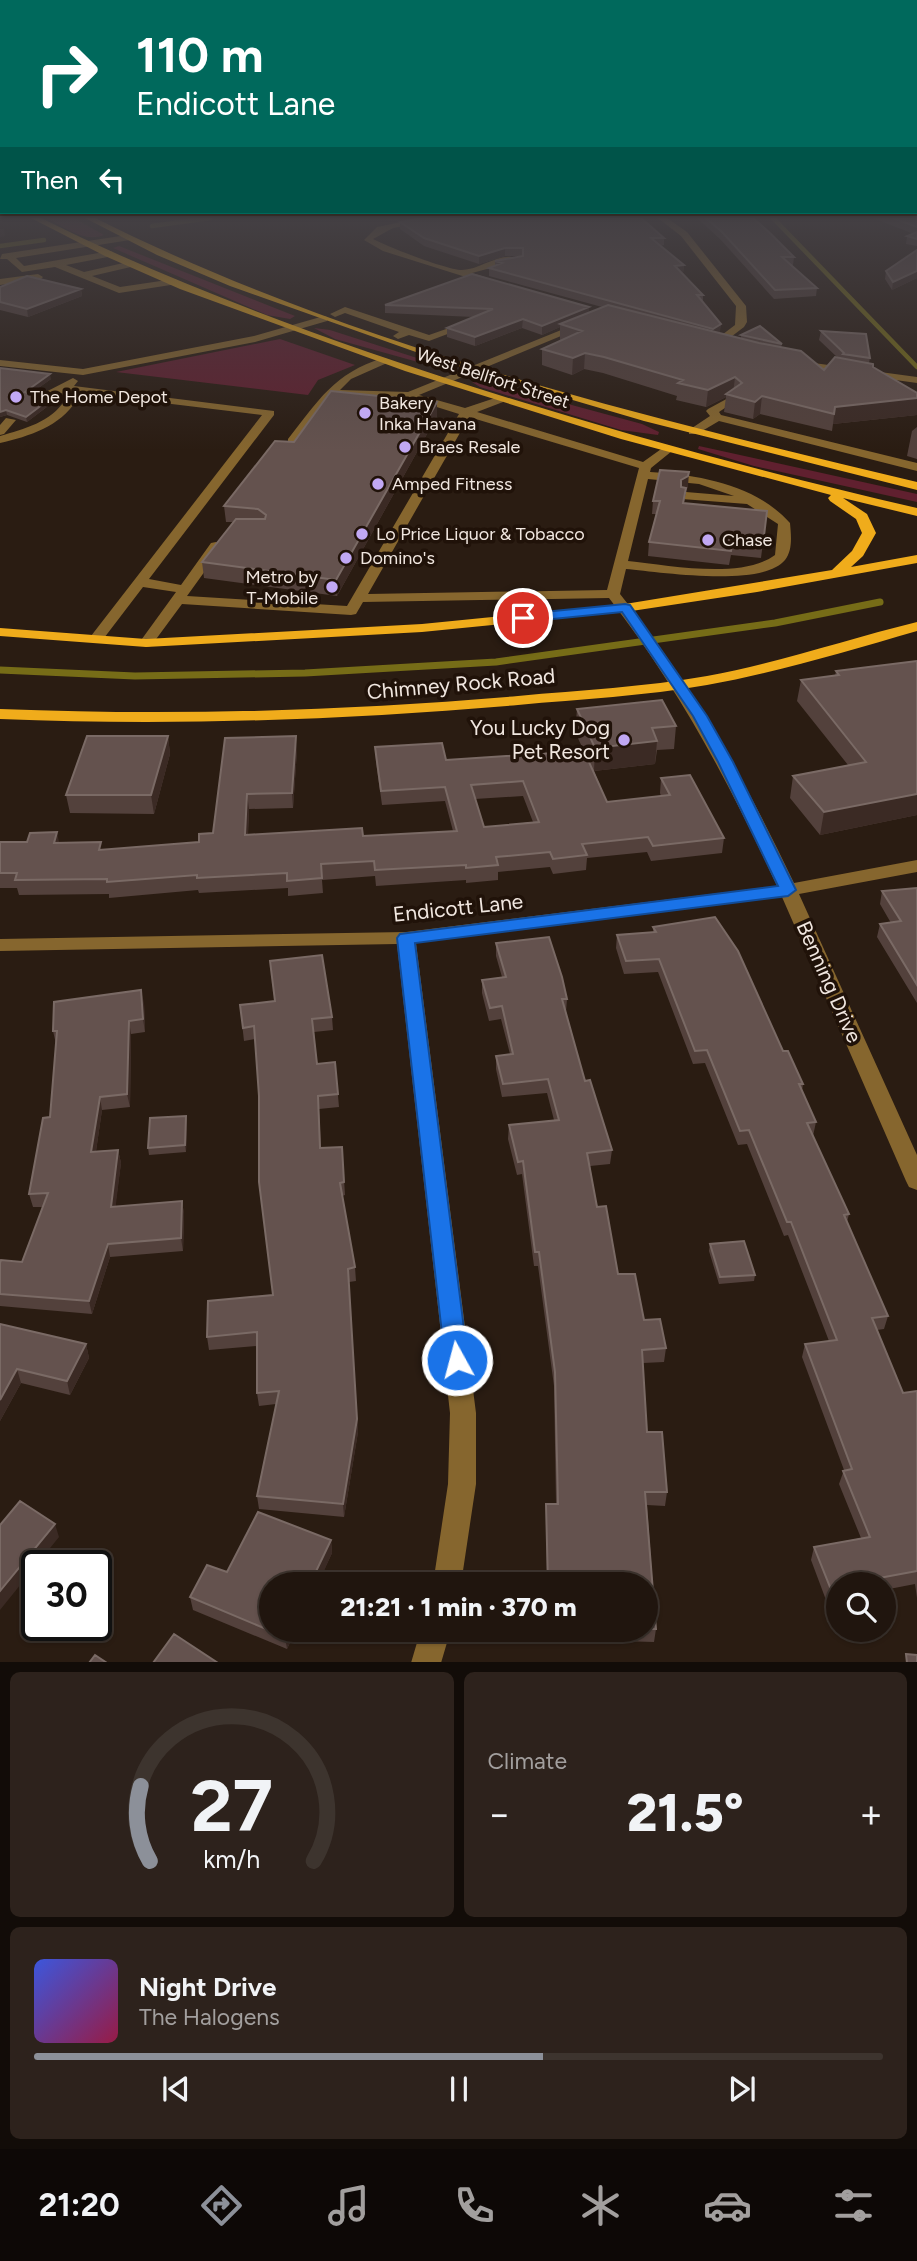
<!DOCTYPE html>
<meta charset="utf-8">
<style>
:root{--surface:#20150e;--page:#2d221c;--text:#f1f3f6;--muted:#a29f9e;--line:#3d342e;--accent:#8c9099}
body{margin:0;font-family:Figtree,sans-serif;background:var(--page);color:var(--text);height:100vh;display:flex;flex-direction:column;font-size:26px;white-space:nowrap}
*{box-sizing:border-box;margin:0}
p{font-size:23px;color:var(--muted)}
.icon{flex:none;width:38px;height:38px;fill:none;stroke:currentColor;stroke-width:2;stroke-linecap:round;stroke-linejoin:round}
.map{position:relative;height:1662px;overflow:hidden}
.sheet{display:flex;flex-direction:column;gap:10px;padding:10px;background:#120c08;flex:1}
.sheet>*{flex:none}
.hud{position:absolute;left:0px;top:0px;width:917px;height:214px;box-shadow:0 2px 5px #0004,0 0 0 2px var(--line);background:#00695c;color:#fff;overflow:hidden}
.buttons{position:absolute;left:826px;top:1572px;display:grid;gap:14px}
.buttons a{display:grid;place-items:center;width:70px;height:70px;border-radius:50%;background:var(--surface);box-shadow:0 2px 5px #0004,0 0 0 2px var(--line);font-size:35px}
.speed{position:absolute;left:21px;top:1550px;display:flex;gap:14px;font-size:35px;font-weight:700;text-align:center}
.speed>*{display:grid;place-content:center;width:91px;height:91px;border-radius:50%;background:var(--surface);box-shadow:0 2px 5px #0004,0 0 0 2px var(--line);line-height:1}
.speed .limit{border:4px solid #111;border-radius:10px;background:#fff;color:#111}
.pin{position:absolute;display:grid;place-items:center;width:60px;height:60px;color:#fff;margin:-30px;border:4px solid #fff;border-radius:50%;box-shadow:0 2px 7px #0007}
.me{position:absolute;width:77px;margin:-38px;rotate:353deg;stroke-linejoin:round;filter:drop-shadow(0 0 5px #0008)}
.turn{display:flex;align-items:center;gap:24px;height:147px;padding:0 21px;font-size:32px}
.turn .icon{width:91px;height:91px;stroke-width:2.5}
.turn b{display:block;font-size:49px;line-height:60px}
.then{display:flex;align-items:center;height:66px;padding:0 21px;background:#0003;gap:14px;font-size:26px}
.big{font-size:52px;font-weight:800;line-height:1.1}
.sheet .widget{flex:1;display:flex;flex-direction:column;justify-content:center;gap:10px;min-width:0;padding:0 24px;border-radius:10px;background:var(--page)}
.sheet .dial{align-items:center;gap:0}
.dial svg{height:182px;overflow:visible;fill:none;stroke:var(--line);stroke-width:7;stroke-linecap:round;text-anchor:middle}
.dial text{fill:var(--text);stroke:none}
.song{display:flex;align-items:center;gap:21px}
.cover{width:84px;height:84px;border-radius:10px;background:linear-gradient(135deg,hsl(230 70% 55%),hsl(340 70% 35%))}
.played{height:7px;border-radius:4px;background:linear-gradient(90deg,var(--accent) 60%,var(--line) 60%)}
.keys{display:flex;justify-content:space-around;direction:ltr}
.heat{display:flex;justify-content:space-between;align-items:center;font-size:38px;direction:ltr}
.sheet .tiles{flex:1;display:grid;gap:10px;grid-template-columns:1fr 1fr}
.widget:last-child{grid-column:span 2}
.trip{position:absolute;left:259px;top:1572px;width:399px;height:70px;border-radius:35px;background:var(--surface);box-shadow:0 2px 5px #0004,0 0 0 2px var(--line);font-weight:800;line-height:70px;text-align:center}
.dock{display:flex;height:112px;justify-content:space-around;align-items:center;background:#0d0806;color:var(--muted)}
.dock .icon{width:49px;height:49px}
.dock .on{color:var(--accent)}
.dock b{font-size:32px;color:var(--text)}
.map>svg:first-child{display:block}
.green{fill:#60202f}
.lines{fill:none;stroke-linecap:round;stroke-linejoin:round}
.stream-far1{stroke:#766c17;stroke-width:4.5}
.stream{stroke:#766c17;stroke-width:7}
.minor{fill:#86662e;fill-rule:evenodd}
.major{fill:#f0ac1b;fill-rule:evenodd}
.wall{fill:#53413c;fill-rule:evenodd}
.shaded-wall{fill:#3b2a24}
.building{fill:#64524e;stroke:#7a6a65;stroke-width:2;fill-rule:evenodd}
.route{fill:#1a73e8;stroke:#114b97;stroke-width:2}
.poi-dot{fill:#c1a8f3;stroke:#201209;stroke-width:2.5}
.labels{text-anchor:middle;stroke-width:7;stroke-linejoin:round;paint-order:stroke}
.far-street-label{font-size:18px;fill:#f1e7e0;stroke:#201209}
.far-poi-label{font-size:18px;fill:#f1e7e0;stroke:#201209;text-anchor:start}
.street-label{font-size:21px;fill:#f1e7e0;stroke:#201209}
.poi-label{font-size:21px;fill:#f1e7e0;stroke:#201209;text-anchor:end}
</style>
<div class="map">
<svg width="917" height="1663" viewBox="0 0 917 1663">
<rect width="100%" height="100%" fill="#2a1c12"/>
<path class="green" d="M47,218H74L104,235C84,243 64,227 47,218Z
M119,246L295,316L290,319L267,315L113,248Z
M314,328L330,330L445,367L443,369L335,339Z
M280,339L355,365L318,380L308,395L116,372Z
M472,382L490,383L642,424L659,432L658,435L621,430L480,387Z
M699,446L917,494V502L754,466L698,449Z"/>
<g class="lines">
<path class="stream-far1" d="M773,218L917,367
M152,226L210,218
M0,246L44,240"/>
<path class="stream" d="M0,670L135,676L305,673L496,662L775,623L880,602"/>
<path class="minor" d="M421,218H449L393,228L373,239C388,247 447,270 462,270C481,270 503,249 520,260L472,273L491,279L493,281L488,284L383,251L364,240L377,227Z
M658,218H667L687,232L746,306L747,322L744,327L719,346L710,344L735,325L736,306L681,236Z
M127,235L130,240L16,258L24,266L110,251L113,252V256L66,265L84,272L132,261L135,262V266L92,276L120,287L174,279L177,280V284L119,293L55,267L22,272L7,259H0L2,254Z
M38,274L43,277L41,279L0,285V279Z
M345,307L429,335L469,321L474,324L429,341L409,335L398,339L393,336L399,332L345,313L335,317L330,314Z
M324,316L327,317V321L255,342L83,375L0,366V360L83,369L254,336Z
M576,324L585,326L419,395L465,408L495,398H503V402L477,412L643,462L664,447H672V451L651,468L650,472C699,475 755,484 790,523C791,535 793,550 785,560C762,588 660,572 626,569L620,594C691,683 745,780 794,883L917,860V872L799,894L917,1155V1190L909,1187L906,1181L782,897L416,943L476,1413V1484L461,1584H433L448,1484L450,1413L397,944L0,951V939L406,932L777,886C730,784 678,687 609,598L363,602L356,614L351,615L182,604L151,646L146,647L139,643L176,592L143,587L101,642H91L89,639L91,636L262,415L73,392L77,400C59,427 30,436 0,443V436C24,429 51,422 65,400L62,393L40,401L34,398L73,378L78,381L74,386L274,411V415L149,579L181,585L211,543L216,542L223,546L187,596L347,606L459,414L408,398L333,396L296,443H288V439C318,401 334,373 383,358L387,359V363L351,379L340,390L408,392ZM469,417L639,468L607,590L368,594ZM648,479L699,484L734,496L686,492L682,493V499L747,504L778,524L775,555C741,580 668,565 628,561Z
M799,361L917,377V383L795,366V362Z
M732,396L738,399L719,412L721,415L917,463V471L719,421L697,434H689V430L710,416L706,411L708,409Z
M6,418L16,420L4,434L0,435V425Z
M421,1629H451L441,1663H411Z"/>
<path class="major" d="M31,218H41C147,271 257,313 368,352C548,414 732,465 917,508V516L843,498L867,514L876,533L863,556L851,567L917,555V563L757,592L625,612L422,632L146,647L0,636V628L146,639L422,624L625,604L832,570L852,551L862,533L856,519L830,501L828,498L831,495L621,439L405,371L180,289L105,256Z
M85,218H95C353,347 638,415 917,482V490L644,421L444,362L230,286L157,255Z
M917,622V631C848,651 778,672 707,685C645,696 581,699 518,705C345,720 173,726 0,719V709C173,716 345,711 518,696C581,690 645,687 707,676C779,663 847,639 917,622Z"/>
</g>
<path class="wall" d="M641,218L664,238V245L660,246L684,265L683,273L703,295V302L721,324L719,333L741,339V335L782,344L781,347L824,370L838,358L819,340L821,331L870,358L869,363L873,367L917,393V415L833,424L832,431L760,414L753,419L724,412L726,397L706,407L676,400L677,396L603,373L584,369L572,375L542,365V349L561,341L560,340V327L542,335L522,328L475,346L447,337V328L474,317L385,313V305L589,307V313L602,307L489,276V268L495,266V261L521,256H505L479,264L424,246L400,229V222Z
M697,218H753L794,257L793,265H791L817,288L816,296L774,299L721,240Z
M873,218H917V246L906,244L907,236L914,234Z
M917,250V278L892,290L885,279L886,271Z
M0,287L81,289L82,296L28,317L0,310Z
M0,368L51,379L30,394L38,398L56,400L27,422L7,415L0,417Z
M437,416L337,596L204,578L202,562L233,522H226L224,506L294,442Z
M917,427V459L907,456L912,431Z
M688,486L687,489L686,490L684,503L767,511L761,558L731,555L729,565L648,556L649,542L656,514H652L653,501Z
M917,661V815L820,835L790,798L793,776L848,765L797,701L801,680L835,676L836,671Z
M577,709L676,726L674,749L657,750L655,764L594,771L607,802L661,796L660,793L661,778L724,838L722,853L651,861L647,852L587,858L586,870L553,874L550,867L498,872V880L466,883V880L376,886L375,876L322,880L323,893L288,896V888L199,893L198,890L109,898V894L19,895L17,888H0V842L59,843L103,850L199,842L213,833L225,738L297,750L293,808L249,809L248,835L363,836L453,831L445,801L382,805L376,762L375,747L446,760L584,751L575,732ZM523,796L533,822L484,827L475,799Z
M168,736L170,754L154,814L70,813L66,795Z
M917,888V1003L877,937L880,924L891,923L880,904L882,891Z
M653,927L783,1051L803,1084L802,1091L816,1122L813,1136L849,1214L847,1222L888,1316L884,1329L877,1330L903,1393L917,1391V1598L915,1584L884,1590V1584H838V1598L826,1600L811,1560L814,1547L861,1538L839,1484L844,1470L802,1357L805,1344L829,1341L788,1235L784,1236L747,1144L738,1145L705,1063L693,1064L658,972L624,974L616,948L617,935L653,932Z
M496,943L567,999L566,1012L585,1081L612,1150L610,1164L590,1166L597,1207L618,1274L644,1320L666,1348L664,1362L643,1363L647,1432L667,1492L665,1506L647,1505L656,1629L654,1642L549,1639L548,1629H646V1584H547L546,1517V1504H556L554,1386L538,1266H534L522,1174L517,1175L508,1139L509,1125L554,1120L547,1093L502,1097L496,1069V1056L510,1054L501,1019L489,1021L482,993V980L502,977L496,956Z
M144,1003L145,1032L131,1034L130,1107L102,1110L96,1151L118,1150L121,1163L115,1207L182,1201L184,1214L183,1251L110,1257L92,1314L0,1306V1263L22,1262L43,1207H33L29,1194L50,1117L56,1044L53,1031Z
M240,1005L332,1017L333,1030L314,1032L317,1064L335,1062L339,1107L319,1109L321,1148L342,1147L345,1195L342,1196L355,1267L356,1281L349,1282L358,1432L344,1517L259,1509L257,1496L276,1404L259,1406L257,1393V1346L209,1350L207,1337L273,1295L255,1039L244,1041Z
M187,1122L186,1152L149,1155L148,1148Z
M710,1244L755,1275L754,1281L719,1284L709,1251Z
M0,1324L86,1344L89,1358L70,1395L21,1383L0,1421Z
M331,1540L332,1553L287,1649L193,1610L190,1597L227,1572Z"/>
<path class="shaded-wall" d="M388,218H403L388,221Z
M0,229H4L5,236L0,237Z
M505,248V256L479,264V256Z
M684,265L683,273L675,274V266Z
M917,271V278L892,290L893,282Z
M81,289L82,296L28,317L27,309Z
M589,307V315L560,324V327L542,335V326Z
M523,319L522,328L475,346V337Z
M721,324L720,332L712,338L713,329Z
M585,353L584,369L572,375L573,358Z
M50,374L51,379L26,397L25,392Z
M735,377L733,394H726V397L706,407L708,390Z
M55,395L56,400L27,422L26,417Z
M762,396L760,414L753,419L755,402Z
M917,398V415L833,424L835,407Z
M437,402V416L337,596L336,580Z
M6,410L7,415L0,417V412Z
M689,472L688,486L687,489L686,490L682,516L679,493L681,480Z
M168,736L170,754L154,814L151,795Z
M296,736L297,750L293,808L292,793Z
M657,741L655,764L594,771L595,748Z
M247,794L249,809L247,850L245,835Z
M917,794V815L820,835L824,812Z
M57,832L60,847L54,843Z
M141,990L144,1003L145,1032L143,1019Z
M129,1021L131,1034L130,1107L127,1094Z
M100,1097L102,1110L94,1165L91,1152Z
M186,1116L187,1122L186,1152L185,1145Z
M118,1150L121,1163L114,1220L111,1207Z
M182,1201L184,1214L183,1251L181,1238Z
M108,1244L110,1257L92,1314L89,1301Z
M348,1269L358,1432L344,1517L343,1504Z
M86,1344L89,1358L70,1395L67,1381Z
M17,1369L21,1383L0,1421V1400Z
M55,1524L59,1537L0,1610V1591Z
M331,1540L332,1553L318,1584H310Z
M289,1629H296L287,1649L285,1637Z"/>
<path class="building" d="M423,218H641L664,238H651L684,265L675,266L703,295H697L721,324L713,329L489,268L502,263L495,261L523,256V248H505L479,256L424,238L400,222Z
M706,218H753L770,233L794,257H782L817,288L775,290L722,232Z
M893,218H917V227Z
M917,232V239L907,236Z
M917,250V271L893,282L886,271Z
M472,274L589,307L542,326L523,319L475,337L447,328L493,309L385,305Z
M27,276L81,289L27,309L0,302V287Z
M608,305L759,343L801,351L824,370L835,357L873,364V367L917,393V398L835,407L834,414L762,396L755,402L726,394L742,383L735,377L708,390L678,383L683,380L604,357L585,353L573,358L542,349L582,331L560,324Z
M760,326L782,344L741,335Z
M821,331L866,334L870,358L843,354L844,353Z
M0,368L50,374L25,392L38,398L55,395L26,417L6,410L0,412Z
M331,391L437,402L336,580L202,562L236,519H265L266,515L258,509L224,506L275,441L294,442Z
M660,470L689,472L688,476L681,480V487L686,488L683,503L767,511L763,544L733,541L731,551L649,542L660,501H653Z
M917,661V794L824,812L793,776L866,762L801,680L839,675L836,671Z
M662,700L676,726L652,728L657,741L595,748L577,709Z
M87,736H168L151,795H66Z
M296,736L292,793L247,794L245,835L362,828L363,836L457,831L445,787L381,791L375,747L442,743L446,760L584,751L607,802L670,795L661,778L690,775L724,838L653,846L648,837L582,844L587,855L553,859L550,852L496,857L498,865L466,868V865L375,870L374,861L321,864L322,878L287,881V873L197,878V875L107,882V879L15,880L17,873H0V842H27L30,833L57,832L54,843L101,842L99,850L199,842V834L213,833L225,738ZM523,781L539,822L484,827L471,785Z
M917,888V985L880,924L901,921L882,891Z
M715,917L738,951L783,1051H788L803,1084H799L816,1122L807,1123L849,1214L844,1215L888,1316L872,1318L903,1393L917,1391V1571L847,1584H838V1585L830,1587L814,1547L870,1537L843,1471L852,1469L805,1344L837,1340L791,1222H787L749,1130L740,1131L707,1050L695,1051L659,959L626,961L617,935L656,932L653,927Z
M549,937L562,977L567,999H562L585,1081L590,1080L612,1150L587,1153L597,1207L606,1206L618,1274H635L644,1320L660,1319L666,1348L642,1350L647,1432H662L667,1492H645L656,1629H646V1584H548L546,1504H558L555,1372L539,1252H535L523,1161L518,1162L509,1125L559,1120L548,1079L503,1084L496,1056L513,1054L502,1006L490,1008L482,980L506,977L496,943Z
M322,955L332,1017L312,1019L317,1064L335,1062L338,1094L318,1096L320,1148L342,1147L344,1182L340,1183L355,1267L348,1269L357,1419L343,1504L257,1496L279,1391L257,1393V1332L207,1337L208,1301L273,1295L259,1182V1096L254,1026L243,1028L240,1005L275,1001L270,961Z
M141,990L143,1019L129,1021L127,1094L100,1097L91,1152L118,1150L111,1207L182,1201L181,1238L108,1244L89,1301L0,1294V1263L1,1260L22,1262L48,1193L29,1194L43,1118L50,1117L57,1031H53L54,1002Z
M186,1116L185,1145L148,1148L150,1118Z
M744,1241L755,1275L720,1277L710,1244Z
M0,1324L86,1344L67,1381L17,1369L0,1400Z
M20,1501L55,1524L0,1591V1525Z
M258,1512L331,1540L310,1584H271V1629H289L285,1637L190,1597L207,1565L227,1572Z
M174,1634L218,1663H153Z
M906,1654L917,1655V1663H907Z
M95,1655L107,1663H89Z"/>
<linearGradient id="sky" x2="0" y2="1"><stop stop-color="#170f0a"/><stop offset="0.48" stop-color="#444044"/><stop offset="1" stop-color="#444044" stop-opacity="0"/></linearGradient>
<rect width="917" height="451" fill="url(#sky)"/>
<path class="route" d="M625,604L630,605L707,716L733,762L796,890L788,896L415,943L468,1360L465,1367L457,1370L448,1367L445,1360L397,938L400,934L778,886L718,762L693,716L622,612L523,622L517,618L523,614Z"/>
<g class="poi-dot">
<circle cx="16" cy="397" r="7"/>
<circle cx="365" cy="413" r="7"/>
<circle cx="405" cy="447" r="7"/>
<circle cx="378" cy="484" r="7"/>
<circle cx="362" cy="534" r="7"/>
<circle cx="708" cy="540" r="7"/>
<circle cx="346" cy="558" r="7"/>
<circle cx="332" cy="587" r="7"/>
<circle cx="624" cy="740" r="7"/>
</g>
<g class="labels">
<g class="far-street-label">
<text transform="translate(493 378) rotate(18)" y="6">West Bellfort Street</text>
</g>
<g class="far-poi-label">
<text x="30" y="403">The Home Depot</text>
<text x="379" y="409">Bakery<tspan x="379" dy="21">Inka Havana</tspan></text>
<text x="419" y="453">Braes Resale</text>
<text x="392" y="490">Amped Fitness</text>
<text x="376" y="540">Lo Price Liquor &amp; Tobacco</text>
<text x="722" y="546">Chase</text>
<text x="360" y="564">Domino's</text>
<text x="318" y="583" text-anchor="end">Metro by<tspan x="318" dy="21">T-Mobile</tspan></text>
</g>
<g class="street-label">
<text transform="translate(461 684) rotate(-5)" y="7">Chimney Rock Road</text>
<text transform="translate(458 908) rotate(-6)" y="7">Endicott Lane</text>
<text transform="translate(829 982) rotate(66)" y="7">Benning Drive</text>
</g>
<g class="poi-label">
<text x="610" y="735">You Lucky Dog<tspan x="610" dy="24">Pet Resort</tspan></text>
</g>
</g>
</svg>
<div class="buttons">
<a><svg class="icon" aria-label="search" viewBox="0 0 24 24"><circle cx="10" cy="10" r="6"/><path d="M15 15l6 6"/></svg></a>
</div>
<div class="speed"><div class="limit">30</div></div>
<div class="pin" style="left:523px;top:618px;background:#d93025"><svg class="icon" aria-label="arrive" viewBox="0 0 24 24"><path d="M6 21V4h12l-3 4 3 4H6"/></svg></div>
<svg class="me" style="left:457px;top:1360px" viewBox="-20 -20 40 40"><circle r="17" fill="#1a73e8" stroke="#fff" stroke-width="3"/><path d="M0-11L8 9 0 5-8 9z" fill="#fff"/></svg>
<div class="trip">21:21 · 1 min · 370 m</div>
<div class="hud">
<div class="turn"><svg class="icon" aria-label="right" viewBox="0 0 24 24"><path d="M7 20v-9h11M14 6l5 5-5 5"/></svg><div><b>110 m</b>Endicott Lane</div></div>
<div class="then">Then<svg class="icon" aria-label="left" viewBox="0 0 24 24"><path d="M17 20v-9H6M10 6l-5 5 5 5"/></svg></div>
</div>
</div>
<section class="sheet">
<div class="tiles">
<div class="widget dial"><svg viewBox="0 0 100 80">
<path d="M14 69A42 42 0 1 1 86 69"/>
<path d="M14 69A42 42 0 0 1 10 36" stroke="#8c9099"/>
<text x="50" y="56" font-size="32" font-weight="700">27</text>
<text x="50" y="72" font-size="11">km/h</text>
</svg></div>
<div class="widget"><p>Climate</p>
<div class="heat"><a>−</a><b class="big">21.5°</b><a>+</a></div>
</div>
<div class="widget">
<div class="song"><i class="cover"></i><div><b>Night Drive</b><p>The Halogens</p></div></div>
<div class="played"></div>
<div class="keys"><svg class="icon" aria-label="previous" viewBox="0 0 24 24"><path d="M18 5L8 12l10 7zM5 5v14"/></svg><svg class="icon" aria-label="pause" viewBox="0 0 24 24"><path d="M8 5v14M16 5v14"/></svg><svg class="icon" aria-label="next" viewBox="0 0 24 24"><path d="M6 5l10 7-10 7zM19 5v14"/></svg></div>
</div>
</div>
</section>
<nav class="dock">
<b>21:20</b>
<svg class="icon on" aria-label="directions" viewBox="0 0 24 24"><path d="M12 3l9 9-9 9-9-9zM9 14v-3h6M13 9l2 2-2 2"/></svg>
<svg class="icon" aria-label="music" viewBox="0 0 24 24"><path d="M9 18V5l10-2v13"/><circle cx="6" cy="18" r="3"/><circle cx="16" cy="16" r="3"/></svg>
<svg class="icon" aria-label="phone" viewBox="0 0 24 24"><path d="M5 4h4l2 5-3 2q2 4 5 5l2-3 5 2v4C11 20 4 13 5 4z"/></svg>
<svg class="icon" aria-label="climate" viewBox="0 0 24 24"><path d="M12 3v18M4 7l16 10M4 17L20 7"/></svg>
<svg class="icon" aria-label="car" viewBox="0 0 24 24"><path d="M5 17H2v-5l4-1 3-4h7l3 4 3 1v5h-3M9 17h6M6 11h13"/><circle cx="7" cy="17" r="2"/><circle cx="17" cy="17" r="2"/></svg>
<svg class="icon" aria-label="filters" viewBox="0 0 24 24"><path d="M4 7h16M4 17h16"/><circle cx="9" cy="7" r="2"/><circle cx="15" cy="17" r="2"/></svg>
</nav>
